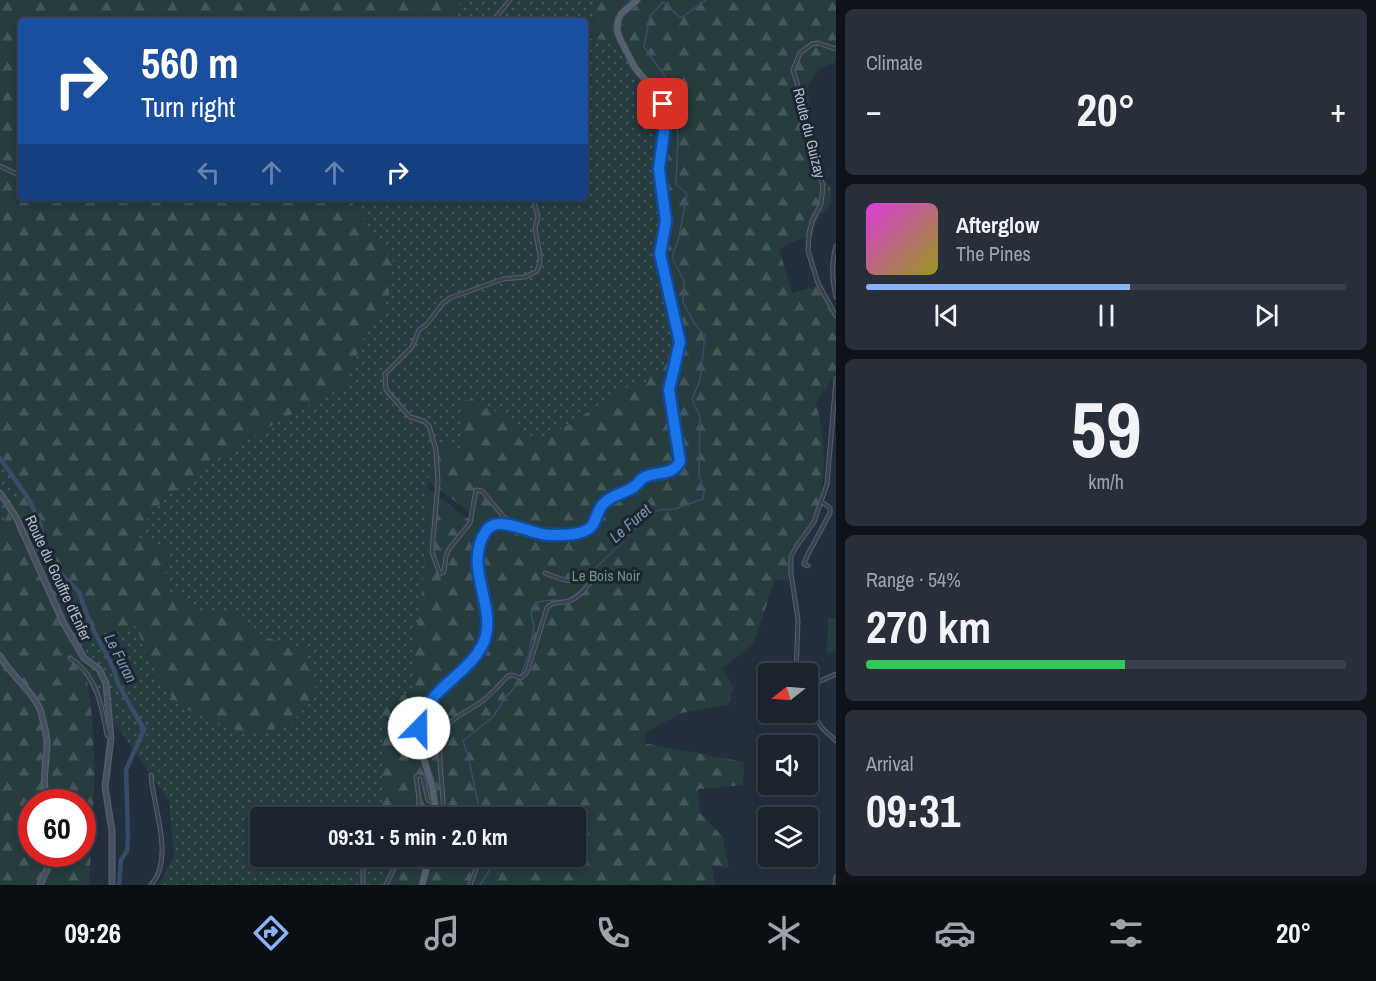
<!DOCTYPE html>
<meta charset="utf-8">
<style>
:root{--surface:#1b232e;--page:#282f3a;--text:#f1f3f6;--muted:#a0a4aa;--line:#39404a;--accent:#8ab4f8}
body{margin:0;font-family:"Archivo Narrow",sans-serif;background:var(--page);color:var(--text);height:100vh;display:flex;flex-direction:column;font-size:22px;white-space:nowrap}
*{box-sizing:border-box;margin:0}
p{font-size:20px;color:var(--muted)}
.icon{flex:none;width:33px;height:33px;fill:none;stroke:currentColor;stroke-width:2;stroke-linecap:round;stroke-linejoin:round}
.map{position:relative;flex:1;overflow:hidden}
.panel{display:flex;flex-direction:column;gap:9px;padding:9px;background:#0f1319;width:540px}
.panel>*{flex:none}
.top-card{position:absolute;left:18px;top:18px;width:570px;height:183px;border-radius:6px;box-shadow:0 3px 9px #0003,0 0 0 2px var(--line);background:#1a4fa0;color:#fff;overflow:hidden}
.needle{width:39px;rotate:253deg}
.controls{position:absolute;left:758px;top:663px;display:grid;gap:12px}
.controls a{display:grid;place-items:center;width:60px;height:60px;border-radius:6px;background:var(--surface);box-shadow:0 3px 9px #0003,0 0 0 2px var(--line);font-size:30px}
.speed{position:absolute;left:18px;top:789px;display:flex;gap:12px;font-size:30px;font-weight:700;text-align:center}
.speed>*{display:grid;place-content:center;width:78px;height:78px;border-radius:50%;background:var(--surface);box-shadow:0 3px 9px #0003,0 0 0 2px var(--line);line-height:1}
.speed .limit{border:9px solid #d22;background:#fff;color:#111}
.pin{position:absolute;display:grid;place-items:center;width:51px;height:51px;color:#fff;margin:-26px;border-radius:12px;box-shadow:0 3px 9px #0006}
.me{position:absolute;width:66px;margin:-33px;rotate:22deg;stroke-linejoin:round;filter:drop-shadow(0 0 4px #0008)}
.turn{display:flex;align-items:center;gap:21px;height:126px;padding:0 24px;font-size:27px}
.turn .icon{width:78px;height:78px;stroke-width:2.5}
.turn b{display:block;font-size:42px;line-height:51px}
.lanes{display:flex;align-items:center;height:57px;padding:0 24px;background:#0003;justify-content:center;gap:30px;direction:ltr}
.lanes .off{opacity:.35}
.big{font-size:45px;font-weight:700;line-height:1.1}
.panel .card{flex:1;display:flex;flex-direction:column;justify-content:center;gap:9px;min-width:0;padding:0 21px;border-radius:9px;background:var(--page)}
.panel .dial{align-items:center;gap:0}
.dial b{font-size:78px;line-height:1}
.song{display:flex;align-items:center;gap:18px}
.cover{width:72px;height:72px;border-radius:9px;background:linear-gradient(135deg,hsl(300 70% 55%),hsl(60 70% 35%))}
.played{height:6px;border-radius:3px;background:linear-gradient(90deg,var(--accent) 55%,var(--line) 55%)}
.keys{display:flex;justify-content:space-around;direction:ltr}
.heat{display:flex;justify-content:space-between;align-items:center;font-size:33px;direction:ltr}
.charge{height:9px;border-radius:4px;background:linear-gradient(90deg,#34c759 54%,var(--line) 0)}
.trip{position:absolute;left:250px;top:807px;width:336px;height:60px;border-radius:6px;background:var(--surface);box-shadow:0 3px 9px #0003,0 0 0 2px var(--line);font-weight:700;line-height:60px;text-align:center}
.menu{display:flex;height:96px;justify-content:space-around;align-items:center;background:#0b0e12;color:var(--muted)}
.menu .icon{width:42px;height:42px}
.menu .on{color:var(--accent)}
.menu b{font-size:27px;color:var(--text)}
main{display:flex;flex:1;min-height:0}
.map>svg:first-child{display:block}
.grass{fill:url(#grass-dots)}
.forest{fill:url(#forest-firs);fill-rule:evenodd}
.park{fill:#263c3f}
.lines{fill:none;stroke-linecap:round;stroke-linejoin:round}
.stream{stroke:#394c67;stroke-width:1.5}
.river{stroke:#394c67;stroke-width:4.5}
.street-casing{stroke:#565f6c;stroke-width:5}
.secondary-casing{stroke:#565f6c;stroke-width:7}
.primary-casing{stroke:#414a57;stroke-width:8}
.street{stroke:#38414e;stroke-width:3}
.secondary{stroke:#465061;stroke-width:4.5}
.primary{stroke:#56606e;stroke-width:6}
.route-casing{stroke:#114b97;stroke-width:15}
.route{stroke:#1a73e8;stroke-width:10}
.labels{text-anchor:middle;stroke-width:6;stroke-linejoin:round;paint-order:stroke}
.street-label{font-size:15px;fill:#b4bcc9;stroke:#1d2633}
.park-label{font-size:15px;fill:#6b9a76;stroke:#1d2633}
.water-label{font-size:16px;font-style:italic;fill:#7c92b1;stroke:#1d2633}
</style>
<main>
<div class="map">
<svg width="836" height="885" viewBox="0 0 836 885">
<defs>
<pattern id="grass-dots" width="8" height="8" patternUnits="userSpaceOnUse" patternTransform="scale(1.5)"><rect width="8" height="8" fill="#263c3f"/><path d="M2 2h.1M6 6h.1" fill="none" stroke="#435659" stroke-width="1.8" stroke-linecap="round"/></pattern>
<pattern id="forest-firs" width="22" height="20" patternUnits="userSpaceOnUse" patternTransform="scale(1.5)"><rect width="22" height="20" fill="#263c3f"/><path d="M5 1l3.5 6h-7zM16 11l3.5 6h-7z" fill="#435659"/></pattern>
</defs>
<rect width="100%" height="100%" fill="#242f3e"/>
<path class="grass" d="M460,0H604L593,11L597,15L585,36V21H454Z
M585,38L625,42L642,71L664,94L669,123L663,172L672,221L664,257L675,282L676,307L684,343L673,353L663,369L646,382L628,387L542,441L523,432L478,399L460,451L428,481L423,582L413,660L415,690L383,704L382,817L261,818V856L384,857L388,885H156L163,878L174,855L169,801L87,683L84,661L75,640L135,625L151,662L173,700L245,734L289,726L316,695L303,648L261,636L238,611L207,613L167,590L165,573L170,555L133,536C144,523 154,509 167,497C220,450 284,419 346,385L365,333L389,298V272L398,265L390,259L349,198H585Z
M0,450L3,454L2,459L22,499L8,514L0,531Z"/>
<path class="forest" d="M0,0H460L454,21H21V198H349L390,259L399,265L389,272V298L365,333L346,385C284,419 220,450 167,497C155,508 144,523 133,535L166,548L170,555L165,573L167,590L207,613L238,611L261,636L303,648L313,672L316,695L289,726L245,734L179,706L173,700L151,662L135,625L75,640L84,661L92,716L95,770L89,885H0V531L8,514L22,499L2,459L3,454L0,450ZM32,802H82V854H32Z
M604,0H836V61L819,69L808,84L810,136L821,175L830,186L832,201L828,209L819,216L811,238L797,240L779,249L792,293L817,286L836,320V374L815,403C826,427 827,488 815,513C800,543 788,544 790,581L775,579L754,643L723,668L733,688L728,705L681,713L646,733L644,743L744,762L743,785L698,789L700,813L723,837L729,869L712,865L715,885H388L384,857L576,856V818H382V704L415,690L413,660L423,582L428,489L468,519L471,513L428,481L439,443L460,451L462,401L478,399L523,432L542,441L628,387L646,382L650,371L663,369L673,353L684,343L676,307L675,282L663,257L672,221L663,172L669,123L664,94L642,71L625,42L585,38L597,16L593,11Z"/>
<path class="park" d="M828,618H836V652L827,653Z"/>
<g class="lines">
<path class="stream" d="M593,575L596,568L642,522L658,510L675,509L703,499L704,491L699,476L700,417L692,399L700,380L705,336L694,323L683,302L684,281L672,257L679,237L687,194L676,184L678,137L674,89L644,47L650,16L663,2L681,18L706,0
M481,818L468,755L463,741L493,717L506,697L517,685L529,654L534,626L531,614L536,603C546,599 554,601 564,600C575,599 584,586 591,579
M480,885L490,870L489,856"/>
<path class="river" d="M0,458L30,501L41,526L43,542L56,569L79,592L90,623L113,667L118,683L132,709L144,729L126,770L128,836L127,851L121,860L119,885"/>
<g class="street-casing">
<path id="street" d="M493,21L510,0
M836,49L818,43L812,44L800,53L793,70L806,112L808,136L823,186L821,204L812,221L809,234L808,251L818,283L836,316
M0,166L21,176
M836,246C831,265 832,278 836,297
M510,525L509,521L503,516L482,491L476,490L470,523L449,549L446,556L444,572L440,574L432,552L438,482L436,450L429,426L424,421L410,417L386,390L385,374L412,347L419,330L427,324L443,303L450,298L503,279L525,277L537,271L540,262V255L535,229L538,217L533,198
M808,566L804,564L807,556L830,513V508L822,502
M70,658C97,675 102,707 107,735L111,738
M796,674L798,620L791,573V557L796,547L814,522L827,484L836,379
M807,687L836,674
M807,704L822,728L836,741
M151,775C153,807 175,859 151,885
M478,816V818
M419,818V799L416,777L418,775L423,777L428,800L434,803
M443,818C446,793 432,745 447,726C456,715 470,710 481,702C491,695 499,685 508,676L512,675L521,678L527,672L547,608C554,600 560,604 569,601C580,597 587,587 594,578L592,577C578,586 559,579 545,573
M363,885V866
M386,885L400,856
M470,885L481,856
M835,885L836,877"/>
</g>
<g class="secondary-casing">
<path id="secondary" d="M0,493L16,517L64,624L84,658L99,669L106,683L111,738L105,787L112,831V885
M0,656C10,675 35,693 41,712C43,722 47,733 47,744C47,765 40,782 49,802
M40,885L54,854"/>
</g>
<g class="primary-casing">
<path id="primary" d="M436,818L433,789L419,743L420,721L426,706L432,697L473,658L484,641L487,621L477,563L486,531L494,525L502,523L544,535L587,530L593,525L601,507L609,498L634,486L646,477L672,470L680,461L669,389L680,342L660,254L666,221L659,169L665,124V112L658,95L635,68L620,39L617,30L618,21L621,14L637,0
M422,885L430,856"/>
</g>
<use href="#street" class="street"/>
<use href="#secondary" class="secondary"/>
<use href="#primary" class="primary"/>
</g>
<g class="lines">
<g class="route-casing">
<path id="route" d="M419,728C425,689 465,678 482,646C501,610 461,568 486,531C498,513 533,536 551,535C562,535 587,536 593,524C597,517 598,510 603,504C612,494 625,494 635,486C638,484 640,479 645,477C658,471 673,476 680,461L669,390L680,342L660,254L666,221L659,169L665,124L663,104"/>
</g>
<use href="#route" class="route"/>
</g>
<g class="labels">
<g class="street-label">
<text transform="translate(809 133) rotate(76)" y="5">Route du Guizay</text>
<text transform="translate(58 578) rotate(65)" y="5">Route du Gouffre d'Enfer</text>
</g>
<g class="park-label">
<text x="606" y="581">Le Bois Noir</text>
</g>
<g class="water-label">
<text transform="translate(630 523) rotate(-41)" y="6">Le Furet</text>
<text transform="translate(121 658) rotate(63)" y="6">Le Furan</text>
</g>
</g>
</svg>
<div class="controls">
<a><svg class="needle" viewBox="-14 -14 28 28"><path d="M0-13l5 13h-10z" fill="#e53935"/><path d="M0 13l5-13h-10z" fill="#a0a4aa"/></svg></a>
<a><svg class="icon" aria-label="sound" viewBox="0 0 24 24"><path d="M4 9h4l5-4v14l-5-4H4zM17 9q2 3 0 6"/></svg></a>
<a><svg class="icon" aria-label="layers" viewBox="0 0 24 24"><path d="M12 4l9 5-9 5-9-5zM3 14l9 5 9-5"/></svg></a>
</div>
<div class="speed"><div class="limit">60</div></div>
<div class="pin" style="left:663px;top:104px;background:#d93025"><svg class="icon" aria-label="arrive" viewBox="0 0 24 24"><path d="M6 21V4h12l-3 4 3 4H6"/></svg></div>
<svg class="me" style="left:419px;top:728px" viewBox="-20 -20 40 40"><circle r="19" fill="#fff"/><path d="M0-13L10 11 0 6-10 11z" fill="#1a73e8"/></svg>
<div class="trip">09:31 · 5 min · 2.0 km</div>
<div class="top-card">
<div class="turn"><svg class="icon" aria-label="right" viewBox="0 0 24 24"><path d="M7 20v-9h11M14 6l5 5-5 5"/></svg><div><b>560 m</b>Turn right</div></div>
<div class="lanes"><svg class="icon off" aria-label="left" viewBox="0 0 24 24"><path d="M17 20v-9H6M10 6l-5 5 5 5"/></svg><svg class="icon off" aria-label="ahead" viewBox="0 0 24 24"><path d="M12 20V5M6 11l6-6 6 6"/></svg><svg class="icon off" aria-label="ahead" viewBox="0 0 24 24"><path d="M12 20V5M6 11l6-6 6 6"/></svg><svg class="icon" aria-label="right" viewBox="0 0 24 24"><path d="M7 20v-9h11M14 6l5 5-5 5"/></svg></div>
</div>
</div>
<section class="panel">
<div class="card"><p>Climate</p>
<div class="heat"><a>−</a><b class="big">20°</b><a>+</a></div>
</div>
<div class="card">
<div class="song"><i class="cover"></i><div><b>Afterglow</b><p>The Pines</p></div></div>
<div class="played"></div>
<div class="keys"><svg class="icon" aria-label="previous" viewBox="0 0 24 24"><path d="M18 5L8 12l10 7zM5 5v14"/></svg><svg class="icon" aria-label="pause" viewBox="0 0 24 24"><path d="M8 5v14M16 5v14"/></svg><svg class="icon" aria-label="next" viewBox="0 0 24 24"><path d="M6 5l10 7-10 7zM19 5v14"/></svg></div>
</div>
<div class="card dial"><b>59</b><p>km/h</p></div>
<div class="card"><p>Range · 54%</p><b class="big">270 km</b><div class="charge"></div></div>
<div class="card"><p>Arrival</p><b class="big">09:31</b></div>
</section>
</main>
<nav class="menu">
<b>09:26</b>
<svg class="icon on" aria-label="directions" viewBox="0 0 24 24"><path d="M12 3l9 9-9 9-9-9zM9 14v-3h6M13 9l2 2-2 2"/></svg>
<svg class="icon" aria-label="music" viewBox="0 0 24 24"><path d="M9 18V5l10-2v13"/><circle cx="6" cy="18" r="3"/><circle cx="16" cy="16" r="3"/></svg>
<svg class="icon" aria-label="phone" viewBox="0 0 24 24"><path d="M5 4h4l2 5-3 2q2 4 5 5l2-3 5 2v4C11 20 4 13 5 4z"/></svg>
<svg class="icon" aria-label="climate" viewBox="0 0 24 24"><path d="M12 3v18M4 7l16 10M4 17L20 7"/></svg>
<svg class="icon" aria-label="car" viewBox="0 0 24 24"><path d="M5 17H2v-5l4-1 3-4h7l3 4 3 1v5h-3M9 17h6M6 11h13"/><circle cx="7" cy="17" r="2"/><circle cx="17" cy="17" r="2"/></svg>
<svg class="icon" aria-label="filters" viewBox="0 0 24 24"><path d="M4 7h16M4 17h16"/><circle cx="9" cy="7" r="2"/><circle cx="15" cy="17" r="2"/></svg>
<b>20°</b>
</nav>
